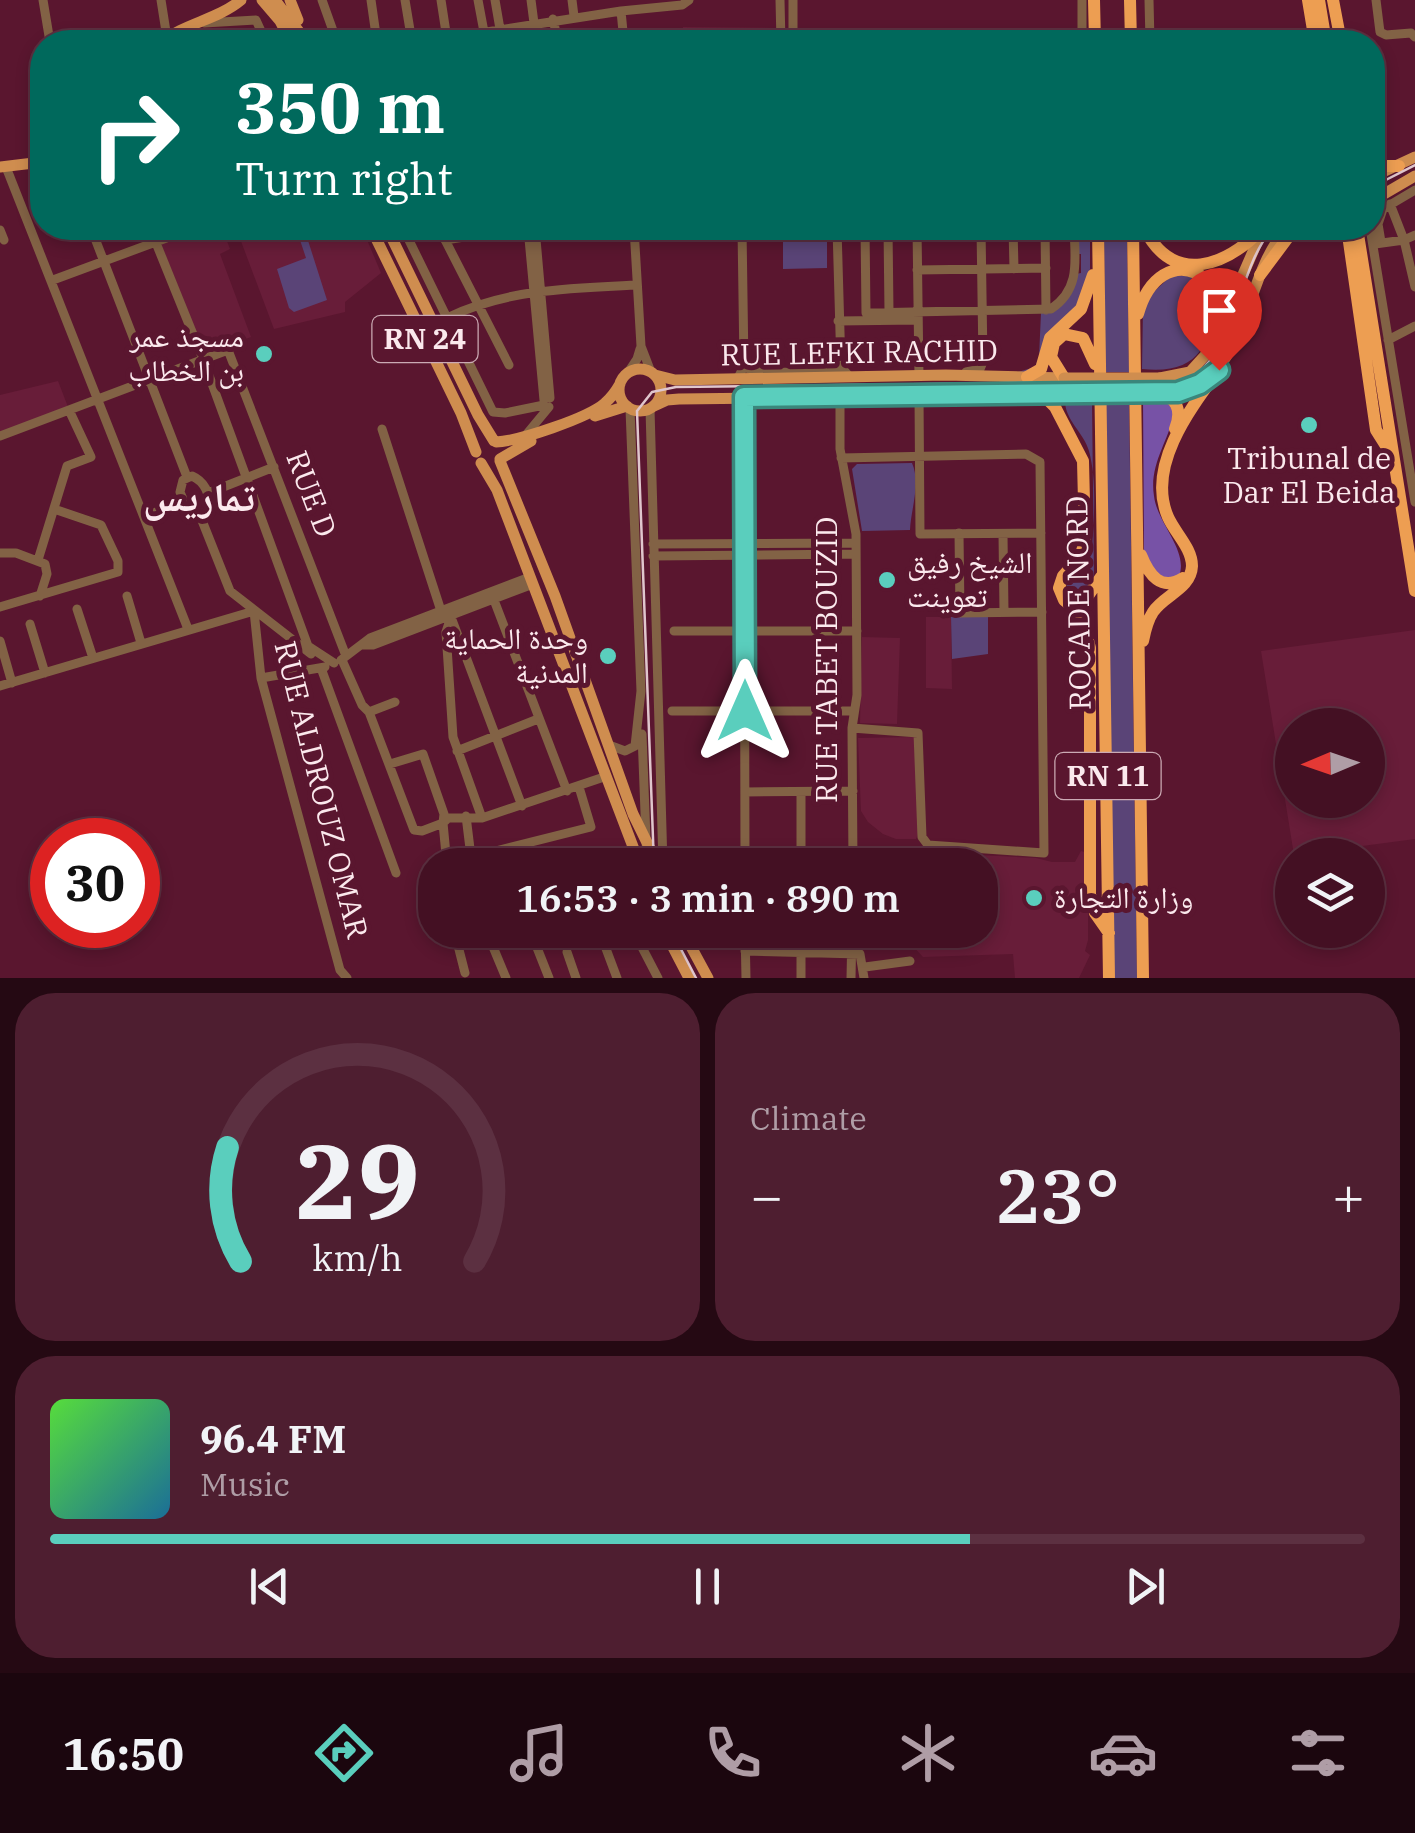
<!DOCTYPE html>
<meta charset="utf-8">
<style>
:root{--surface:#441023;--page:#4e1e30;--text:#f1f3f6;--muted:#af9da6;--line:#5c3041;--accent:#5acebd}
body{margin:0;font-family:"IBM Plex Serif","Noto Naskh Arabic",serif;background:var(--page);color:var(--text);height:100vh;display:flex;flex-direction:column;font-size:38px;white-space:nowrap}
*{box-sizing:border-box;margin:0}
p{font-size:32px;color:var(--muted)}
.icon{flex:none;width:55px;height:55px;fill:none;stroke:currentColor;stroke-width:2;stroke-linecap:round;stroke-linejoin:round}
.map{position:relative;height:978px;overflow:hidden}
.details{display:flex;flex-direction:column;gap:15px;padding:15px;background:#250913;flex:1}
.details>*{flex:none}
.banner{position:absolute;left:30px;top:30px;width:1355px;height:210px;border-radius:40px;box-shadow:0 5px 15px #0003,0 0 0 2px var(--line);background:#00695c;color:#fff;overflow:hidden}
.needle{width:65px;rotate:268deg}
.fabs{position:absolute;left:1275px;top:708px;display:grid;gap:20px}
.fabs a{display:grid;place-items:center;width:110px;height:110px;border-radius:50%;background:var(--surface);box-shadow:0 5px 15px #0003,0 0 0 2px var(--line);font-size:50px}
.speed{position:absolute;left:30px;top:818px;display:flex;gap:20px;font-size:50px;font-weight:700;text-align:center}
.speed>*{display:grid;place-content:center;width:130px;height:130px;border-radius:50%;background:var(--surface);box-shadow:0 5px 15px #0003,0 0 0 2px var(--line);line-height:1}
.speed .limit{border:15px solid #d22;background:#fff;color:#111}
.pin{position:absolute;display:grid;place-items:center;width:85px;height:85px;color:#fff;margin:-102px -42px;border-radius:50% 50% 50% 0;rotate:-45deg;box-shadow:0 0 10px #0007}
.pin .icon{rotate:45deg}
.me{position:absolute;width:110px;margin:-55px;rotate:0deg;stroke-linejoin:round;filter:drop-shadow(0 0 8px #0008)}
.turn{display:flex;align-items:center;gap:35px;height:210px;padding:0 40px;font-size:45px}
.turn .icon{width:130px;height:130px;stroke-width:2.5}
.turn b{display:block;font-size:70px;line-height:85px}
.big{font-size:75px;font-weight:600;line-height:1.1}
.details .tile{flex:1;display:flex;flex-direction:column;justify-content:center;gap:15px;min-width:0;padding:0 35px;border-radius:40px;background:var(--page)}
.details .dial{align-items:center;gap:0}
.dial svg{height:260px;overflow:visible;fill:none;stroke:var(--line);stroke-width:7;stroke-linecap:round;text-anchor:middle}
.dial text{fill:var(--text);stroke:none}
.song{display:flex;align-items:center;gap:30px}
.cover{width:120px;height:120px;border-radius:15px;background:linear-gradient(135deg,hsl(110 70% 55%),hsl(200 70% 35%))}
.played{height:10px;border-radius:5px;background:linear-gradient(90deg,var(--accent) 70%,var(--line) 70%)}
.keys{display:flex;justify-content:space-around;direction:ltr}
.heat{display:flex;justify-content:space-between;align-items:center;font-size:55px;direction:ltr}
.details .tiles{flex:1;display:grid;gap:15px;grid-template-columns:1fr 1fr}
.tile:last-child{grid-column:span 2}
.trip{position:absolute;left:418px;top:848px;width:580px;height:100px;border-radius:40px;background:var(--surface);box-shadow:0 5px 15px #0003,0 0 0 2px var(--line);font-weight:600;line-height:100px;text-align:center}
.tabs{display:flex;height:160px;justify-content:space-around;align-items:center;background:#1b060e;color:var(--muted)}
.tabs .icon{width:70px;height:70px}
.tabs .active{color:var(--accent)}
.tabs b{font-size:45px;color:var(--text)}
.map>svg:first-child{display:block}
.built{fill:#681d39;fill-rule:evenodd}
.green{fill:#5a4477}
.forest{fill:#7752a6}
.lines{fill:none;stroke-linecap:round;stroke-linejoin:round}
.minor{stroke:#826245;stroke-width:9}
.major{stroke:#cf8d4f;stroke-width:11}
.highway{stroke:#ed9e52;stroke-width:12}
.tram{stroke:#e0c6cd;stroke-width:2.5}
.major-bridge{stroke:#cf8d4f;stroke-width:11}
.route-casing{stroke:#3a867b;stroke-width:25}
.route{stroke:#5acebd;stroke-width:18}
.poi-dot{fill:#5acebd;stroke:#5a162f;stroke-width:4}
.labels{text-anchor:middle;stroke-width:10;stroke-linejoin:round;paint-order:stroke}
.shield{fill:#5a162f;stroke:#cbaab4;stroke-width:2.5}
.shield-label{font-size:28px;font-weight:bold;fill:#fbe9ed}
.poi-label{font-size:30px;fill:#fbe9ed;stroke:#5a162f;text-anchor:end}
.street-label{font-size:30px;fill:#fbe9ed;stroke:#5a162f}
.district-label{font-size:40px;font-weight:bold;fill:#fbe9ed;stroke:#5a162f}
</style>
<div class="map">
<svg width="1415" height="978" viewBox="0 0 1415 978">
<rect width="100%" height="100%" fill="#5a162f"/>
<path class="built" d="M683,27L777,28V42H683Z
M208,228H222L230,249L220,254L251,337L205,354L161,244Z
M236,228H362L381,273L345,302V312L274,329Z
M58,381L68,407L0,433V395Z
M926,617H951L952,689L926,688Z
M1415,630V839L1294,855L1261,651ZM1292,725H1368V800H1292Z
M862,637L900,638L897,724L860,723Z
M914,737L919,831L916,839H896L883,834L868,822L861,811L858,738Z
M858,849L1036,858L1052,862H1075L1081,851L1088,853V940L1085,951L1090,955L1079,978H1015L1013,954L923,957L910,943L909,946L859,945V930H980V865H855Z"/>
<path class="green" d="M296,228H304L327,300L294,312L289,308L277,269L306,258Z
M783,228H827V268L783,269Z
M1081,228H1090V269L1086,293L1036,372H1018L1035,367L1039,357L1041,313C1061,304 1075,299 1076,274L1081,273V254H1076V238H1081Z
M1104,228H1127L1129,372H1105Z
M1172,275L1196,276L1211,292C1213,344 1200,375 1142,369L1143,308L1147,298Z
M1129,399L1137,978H1114L1104,400Z
M1068,400H1092L1094,574L1093,583L1080,598L1067,589V583L1088,559L1092,549C1094,519 1097,481 1089,451C1084,433 1065,420 1065,401Z
M912,463C921,484 911,508 910,530L862,531L852,469L857,464Z
M951,617H988V654L952,659Z"/>
<path class="forest" d="M1143,399C1158,399 1168,397 1174,414C1168,442 1149,465 1154,496C1157,523 1189,551 1179,576L1159,579L1144,555Z"/>
<g class="lines">
<path class="minor" d="M43,0L50,42
M161,0L167,38
M322,0L337,42
M371,0L377,42
M405,0L412,42
M441,0L447,39
M478,0L484,32
M495,0L500,29
M531,0L534,23
M572,0L574,16
M780,0L781,42
M793,0V33L811,42
M1149,0L1150,42
M1376,0L1380,32L1386,35L1411,33L1415,37
M621,11L682,5L689,0
M553,19L558,42
M204,23L256,20L266,42
M422,42L621,11L624,42
M1082,42V0
M6,167L188,629
M1390,204L1404,240L1415,287
M91,228L187,477
M150,228L203,359L308,646L334,663
M403,228L493,412L505,413L544,405
M439,228L509,365
M528,228L544,400
M535,228L550,398
M634,228L641,346L651,372
M837,228L841,367L849,376
M865,228L866,313L1051,309C1081,289 1075,260 1074,228
M888,228L889,312
M917,228L919,376
M1013,228L1014,269
M1045,228L1046,310
M1370,228L1415,502
M0,230L4,240
M445,240L523,228
M1381,242L1378,224L1383,209L1415,190
M1375,244L1404,240L1415,235
M917,270L1046,268
M53,280L180,233L178,228
M449,317C507,289 573,288 636,285
M838,321L918,320
M1388,340L1415,326
M744,367C759,376 817,370 842,373
M966,372L980,369L983,362L981,228
M627,374L637,359L640,349
M738,378L744,366L742,228
M919,395L920,534L1041,533
M744,397L745,865
M840,397V449L856,534L857,695L852,728L853,865
M650,409L663,865
M382,429L443,617
M0,436L228,350L346,656
M525,436L549,407
M841,458L1026,454L1040,462L1044,853L928,845L922,837L918,733L852,728
M192,476C206,482 210,496 210,510L201,518L189,513L180,492L183,480Z
M208,493L274,467
M145,516L184,502
M201,518L230,591L311,654
M959,533L960,613L1042,612
M1003,534L1004,612
M653,544L856,543
M0,553H16L45,564L47,574L40,596
M653,556L856,554
M38,560L67,466L91,457L69,410
M127,596L141,643
M494,600L567,791
M0,607L118,572V561L101,525L54,509
M77,609L93,658
M254,611L261,678L340,970L347,978
M451,617L446,632L453,737L482,818
M451,617L522,806
M30,624L45,673
M674,631H857
M0,641L12,683
M362,645H373L533,584
M341,660L370,638L530,577
M342,660L362,705L369,712L414,830L422,831L443,823L447,865
M321,668L396,873
M261,678L325,667
M0,686L254,611
M672,711H853
M369,712L395,702
M642,734L647,865
M609,745L625,751L635,746L641,691L630,409
M457,751L538,719
M390,764L423,754L444,814L443,823L448,818H482L604,777
M745,792L853,791
M801,792V865
M466,816L472,865
M472,857L591,827L579,787
M598,865L636,854
M712,865H713
M454,930L465,973
M486,930L506,978
M530,930L549,978
M599,930L617,978
M633,930L658,978
M745,930L746,978
M801,930V978
M745,951L860,954L864,978
M567,952L576,978
M865,967L910,961
M851,978L852,930"/>
<path class="major" d="M262,0L280,21L291,42
M275,0L307,42
M290,0L298,20
M163,42C182,24 217,20 241,0
M0,167L42,162
M1372,177L1415,157
M1372,201L1415,176
M371,228L461,413L476,452
M387,228L478,415L494,441
M619 390a21 21 0 1 1 42 0a21 21 0 1 1-42 0Z
M655,375L675,380L946,375L1064,378
M1160,378L1190,372L1210,350L1262,231
M1159,393C1254,389 1237,284 1287,228
M654,406L667,400L679,399L1063,394
M595,416L627,406
M496,442C519,441 588,418 605,403C611,398 616,391 620,384
M500,459L531,441
M500,461L555,596L633,814L658,865
M481,463L497,490L640,865
M664,930L689,978
M682,930L708,978"/>
<path class="highway" d="M1094,0L1095,42
M1130,0L1131,42
M1308,0L1315,42
M1319,0L1326,42
M1333,0L1341,42
M1372,161L1383,166H1399
M1098,228L1109,978
M1133,228L1143,978
M1144,228C1174,287 1226,266 1263,228
M1347,228L1376,430L1388,449
M1357,228L1415,591
M1260,275L1295,228
M1138,314C1160,235 1245,271 1210,350
M1027,377L1041,369L1050,338L1081,309L1093,275
M1064,378L1051,357L1054,343L1064,334L1083,338L1095,364
M1155,393C1176,396 1183,409 1175,429
M1032,394L1046,398L1055,407L1083,461L1085,542L1080,557L1063,576L1059,588L1064,600L1075,609
M1141,555C1149,575 1161,592 1183,578
M1066,595L1074,601L1085,600L1101,577
M1072,607L1085,629L1090,648V894L1095,913L1109,933
M1143,641C1145,631 1147,621 1153,612C1164,595 1191,589 1192,566C1192,548 1175,533 1168,517C1146,466 1190,409 1219,370"/>
<path class="tram" d="M1372,187L1415,165
M654,865L637,411L652,392L676,387L1185,381C1241,352 1234,272 1273,228
M671,930L696,978"/>
<path class="major-bridge" d="M1064,378H1160
M1063,394L1155,393"/>
</g>
<g class="lines">
<g class="route-casing">
<path id="route" d="M745,711L744,397L1178,392L1200,384L1219,370"/>
</g>
<use href="#route" class="route"/>
</g>
<g class="poi-dot">
<circle cx="264" cy="354" r="10"/>
<circle cx="1309" cy="425" r="10"/>
<circle cx="887" cy="580" r="10"/>
<circle cx="608" cy="656" r="10"/>
<circle cx="1034" cy="898" r="10"/>
</g>
<g class="labels">
<g class="shield">
<rect x="372.5" y="316" width="105" height="46" rx="8"/>
<rect x="1055.5" y="753" width="105" height="46" rx="8"/>
</g>
<g class="shield-label">
<text x="425" y="349">RN 24</text>
<text x="1108" y="786">RN 11</text>
</g>
<g class="poi-label">
<text x="244" y="347">مسجذ عمر<tspan x="244" dy="34">بن الخطاب</tspan></text>
<text x="1309" y="469" text-anchor="middle">Tribunal de<tspan x="1309" dy="34">Dar El Beida</tspan></text>
<text x="907" y="573" text-anchor="start">الشيخ رفيق<tspan x="907" dy="34">تعوينت</tspan></text>
<text x="588" y="649">وحدة الحماية<tspan x="588" dy="34">المدنية</tspan></text>
<text x="1054" y="908" text-anchor="start">وزارة التجارة</text>
</g>
<g class="street-label">
<text transform="translate(859 353) rotate(-1)" y="10">RUE LEFKI RACHID</text>
<text transform="translate(311 494) rotate(69)" y="10">RUE D</text>
<text transform="translate(1079 603) rotate(-91)" y="10">ROCADE NORD</text>
<text transform="translate(827 660) rotate(-90)" y="10">RUE TABET BOUZID</text>
<text transform="translate(321 790) rotate(76)" y="10">RUE ALDROUZ OMAR</text>
</g>
<g class="district-label">
<text x="199" y="511">تماريس</text>
</g>
</g>
</svg>
<div class="fabs">
<a><svg class="needle" viewBox="-14 -14 28 28"><path d="M0-13l5 13h-10z" fill="#e53935"/><path d="M0 13l5-13h-10z" fill="#af9da6"/></svg></a>
<a><svg class="icon" aria-label="layers" viewBox="0 0 24 24"><path d="M12 4l9 5-9 5-9-5zM3 14l9 5 9-5"/></svg></a>
</div>
<div class="speed"><div class="limit">30</div></div>
<div class="pin" style="left:1219px;top:370px;background:#d93025"><svg class="icon" aria-label="arrive" viewBox="0 0 24 24"><path d="M6 21V4h12l-3 4 3 4H6"/></svg></div>
<svg class="me" style="left:745px;top:711px" viewBox="-20 -20 40 40"><path d="M0-17L14 15 0 8-14 15z" fill="#5acebd" stroke="#fff" stroke-width="4"/></svg>
<div class="trip">16:53 · 3 min · 890 m</div>
<div class="banner">
<div class="turn"><svg class="icon" aria-label="right" viewBox="0 0 24 24"><path d="M7 20v-9h11M14 6l5 5-5 5"/></svg><div><b>350 m</b>Turn right</div></div>
</div>
</div>
<section class="details">
<div class="tiles">
<div class="tile dial"><svg viewBox="0 0 100 80">
<path d="M14 69A42 42 0 1 1 86 69"/>
<path d="M14 69A42 42 0 0 1 10 34" stroke="#5acebd"/>
<text x="50" y="56" font-size="32" font-weight="700">29</text>
<text x="50" y="72" font-size="11">km/h</text>
</svg></div>
<div class="tile"><p>Climate</p>
<div class="heat"><a>−</a><b class="big">23°</b><a>+</a></div>
</div>
<div class="tile">
<div class="song"><i class="cover"></i><div><b>96.4 FM</b><p>Music</p></div></div>
<div class="played"></div>
<div class="keys"><svg class="icon" aria-label="previous" viewBox="0 0 24 24"><path d="M18 5L8 12l10 7zM5 5v14"/></svg><svg class="icon" aria-label="pause" viewBox="0 0 24 24"><path d="M8 5v14M16 5v14"/></svg><svg class="icon" aria-label="next" viewBox="0 0 24 24"><path d="M6 5l10 7-10 7zM19 5v14"/></svg></div>
</div>
</div>
</section>
<nav class="tabs">
<b>16:50</b>
<svg class="icon active" aria-label="directions" viewBox="0 0 24 24"><path d="M12 3l9 9-9 9-9-9zM9 14v-3h6M13 9l2 2-2 2"/></svg>
<svg class="icon" aria-label="music" viewBox="0 0 24 24"><path d="M9 18V5l10-2v13"/><circle cx="6" cy="18" r="3"/><circle cx="16" cy="16" r="3"/></svg>
<svg class="icon" aria-label="phone" viewBox="0 0 24 24"><path d="M5 4h4l2 5-3 2q2 4 5 5l2-3 5 2v4C11 20 4 13 5 4z"/></svg>
<svg class="icon" aria-label="climate" viewBox="0 0 24 24"><path d="M12 3v18M4 7l16 10M4 17L20 7"/></svg>
<svg class="icon" aria-label="car" viewBox="0 0 24 24"><path d="M5 17H2v-5l4-1 3-4h7l3 4 3 1v5h-3M9 17h6M6 11h13"/><circle cx="7" cy="17" r="2"/><circle cx="17" cy="17" r="2"/></svg>
<svg class="icon" aria-label="filters" viewBox="0 0 24 24"><path d="M4 7h16M4 17h16"/><circle cx="9" cy="7" r="2"/><circle cx="15" cy="17" r="2"/></svg>
</nav>
